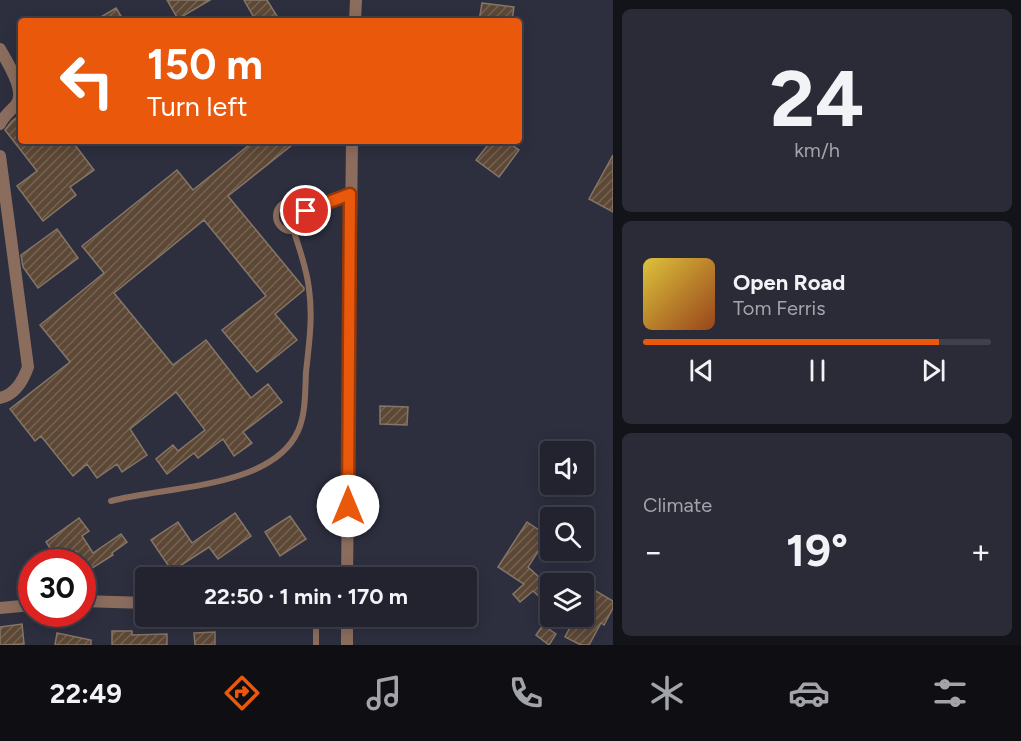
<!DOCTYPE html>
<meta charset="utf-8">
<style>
:root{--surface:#22232f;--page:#2a2b37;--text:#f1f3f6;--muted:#a2a4aa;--line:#3f404b;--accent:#ea580c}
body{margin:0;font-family:Figtree,sans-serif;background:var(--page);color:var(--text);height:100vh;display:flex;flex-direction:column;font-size:22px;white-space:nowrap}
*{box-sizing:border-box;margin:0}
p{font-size:20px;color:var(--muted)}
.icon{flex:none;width:33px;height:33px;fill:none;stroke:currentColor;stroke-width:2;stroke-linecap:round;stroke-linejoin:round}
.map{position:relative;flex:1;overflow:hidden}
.sheet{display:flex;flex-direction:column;gap:9px;padding:9px;background:#13131a;width:408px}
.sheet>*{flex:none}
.hud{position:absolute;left:18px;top:18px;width:504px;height:126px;border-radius:6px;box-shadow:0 3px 15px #0003,0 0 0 2px var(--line);background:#ea580c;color:#fff;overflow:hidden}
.buttons{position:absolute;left:540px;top:441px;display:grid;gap:12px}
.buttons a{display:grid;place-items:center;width:54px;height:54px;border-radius:6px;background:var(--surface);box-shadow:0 3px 15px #0003,0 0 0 2px var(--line);font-size:30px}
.speed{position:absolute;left:18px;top:549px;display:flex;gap:12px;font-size:30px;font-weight:700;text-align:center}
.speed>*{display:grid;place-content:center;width:78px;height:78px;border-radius:50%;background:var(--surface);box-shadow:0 3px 15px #0003,0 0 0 2px var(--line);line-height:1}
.speed .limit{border:9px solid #d22;background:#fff;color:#111}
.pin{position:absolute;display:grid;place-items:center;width:51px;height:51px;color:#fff;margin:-26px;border:3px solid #fff;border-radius:50%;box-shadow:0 2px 6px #0007}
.me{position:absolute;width:66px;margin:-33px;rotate:0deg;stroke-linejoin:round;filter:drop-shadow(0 0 4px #0008)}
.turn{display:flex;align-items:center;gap:21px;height:126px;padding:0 30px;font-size:27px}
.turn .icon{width:78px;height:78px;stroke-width:2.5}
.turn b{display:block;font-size:42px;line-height:51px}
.big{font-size:45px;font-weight:700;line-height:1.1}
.sheet .widget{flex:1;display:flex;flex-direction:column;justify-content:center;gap:9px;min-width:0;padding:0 21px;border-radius:9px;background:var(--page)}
.sheet .dial{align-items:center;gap:0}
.dial b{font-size:78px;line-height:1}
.song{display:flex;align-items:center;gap:18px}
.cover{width:72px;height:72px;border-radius:9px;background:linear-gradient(135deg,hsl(50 70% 55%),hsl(20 70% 35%))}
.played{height:6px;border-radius:3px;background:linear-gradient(90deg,var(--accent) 85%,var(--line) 85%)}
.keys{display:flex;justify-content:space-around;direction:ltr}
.heat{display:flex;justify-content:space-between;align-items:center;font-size:33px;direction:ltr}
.trip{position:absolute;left:135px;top:567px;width:342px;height:60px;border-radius:6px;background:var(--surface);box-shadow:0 3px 15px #0003,0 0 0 2px var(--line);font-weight:700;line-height:60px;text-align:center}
.menu{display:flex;height:96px;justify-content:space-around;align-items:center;background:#0e0e13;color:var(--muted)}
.menu .icon{width:42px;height:42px}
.menu .on{color:var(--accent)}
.menu b{font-size:27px;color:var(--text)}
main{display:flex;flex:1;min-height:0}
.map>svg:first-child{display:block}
.building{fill:url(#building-hatch);stroke:#867668;stroke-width:1.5}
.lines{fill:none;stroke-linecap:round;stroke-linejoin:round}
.service{stroke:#8b6d5e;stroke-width:6}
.minor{stroke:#8b6d5e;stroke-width:12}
.route-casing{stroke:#983908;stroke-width:15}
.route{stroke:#ea580c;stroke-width:10}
</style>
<main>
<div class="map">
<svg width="613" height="645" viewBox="0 0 613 645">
<defs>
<pattern id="building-hatch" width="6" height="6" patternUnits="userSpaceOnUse" patternTransform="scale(1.5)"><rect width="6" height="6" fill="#5d4836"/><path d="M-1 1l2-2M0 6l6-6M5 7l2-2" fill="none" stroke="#756354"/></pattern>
</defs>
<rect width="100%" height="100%" fill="#2d2f3f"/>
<path class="building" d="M167,0H210L178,19Z
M244,0H267L280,21H256Z
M482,3L514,7L512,21H479Z
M116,8L124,21H94Z
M21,114V141H72L94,170L70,187L76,195L43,221L17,186L37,171L5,130L12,121Z
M254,141H297L228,196L304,288V290L275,314L297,340L257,372L222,330L266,296L204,220L114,293L173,365L206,340L251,398L268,384L282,402L243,432L252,443L234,456L223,439L198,458L194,453L167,474L156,459L173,445L178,451L205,430L176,392L130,429L147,455L122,472L117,464L97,478L87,464L73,476L41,436L35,441L10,409L70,362L40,325L104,273L82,246L177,170L193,190Z
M491,141H506L519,150L499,177L476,160Z
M613,155V212L589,199Z
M57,229L78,258L38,288L23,267L21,255Z
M380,406L408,407L407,425L380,424Z
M235,513L251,536L218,559L209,547L172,571L151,540L178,522L192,543Z
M290,516L306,539L280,556L265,532Z
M79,518L89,531L82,536L93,553L121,534L127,542L112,553L113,555L89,570L76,551L61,562H30L50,548L46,542Z
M527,522L548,536L528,567L550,587V594L544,601L533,591L520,602L513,594L524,584L498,567Z
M584,584L613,601V608L604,625L601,623L589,645H581L565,637L576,616H584Z
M22,624L24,644L0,645V627Z
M543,625L556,634L549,645L536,635Z
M112,631H132V635L167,634V645H112Z
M215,632V645H195L194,633Z
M57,633L91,640V645H55Z"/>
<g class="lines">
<path class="service" d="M276 216a15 15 0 1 1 30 0a15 15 0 1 1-30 0Z
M306,211L350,194
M111,501C165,486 272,489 298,431C306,413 305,391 306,372C309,344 313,317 309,289C307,270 300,250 294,232
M316,645V616"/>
<path class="minor" d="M355,21L356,0
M0,49C7,62 28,93 15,106C9,112 4,116 0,124
M0,156L28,367C23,381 14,395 0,398
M347,578L352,141
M82,601L146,603
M0,608L32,605
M347,616V645"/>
</g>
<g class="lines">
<g class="route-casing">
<path id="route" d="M306,211L350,194L348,506"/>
</g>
<use href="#route" class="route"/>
</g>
</svg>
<div class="buttons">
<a><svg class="icon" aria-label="sound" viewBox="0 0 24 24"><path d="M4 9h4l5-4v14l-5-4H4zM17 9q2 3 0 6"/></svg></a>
<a><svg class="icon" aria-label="search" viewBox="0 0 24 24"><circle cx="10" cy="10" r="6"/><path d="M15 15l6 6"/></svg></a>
<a><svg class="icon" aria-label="layers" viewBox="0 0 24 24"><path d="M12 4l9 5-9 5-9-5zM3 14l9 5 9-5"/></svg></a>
</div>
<div class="speed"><div class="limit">30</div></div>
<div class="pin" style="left:306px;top:211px;background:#d93025"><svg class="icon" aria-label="arrive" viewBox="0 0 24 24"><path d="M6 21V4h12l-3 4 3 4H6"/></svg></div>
<svg class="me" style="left:348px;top:506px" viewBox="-20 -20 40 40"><circle r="19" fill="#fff"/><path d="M0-13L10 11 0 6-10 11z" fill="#ea580c"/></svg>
<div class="trip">22:50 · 1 min · 170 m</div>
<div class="hud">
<div class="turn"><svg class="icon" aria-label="left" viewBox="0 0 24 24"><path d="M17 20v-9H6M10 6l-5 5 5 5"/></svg><div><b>150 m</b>Turn left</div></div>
</div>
</div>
<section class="sheet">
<div class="widget dial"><b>24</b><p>km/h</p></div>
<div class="widget">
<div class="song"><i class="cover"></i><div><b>Open Road</b><p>Tom Ferris</p></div></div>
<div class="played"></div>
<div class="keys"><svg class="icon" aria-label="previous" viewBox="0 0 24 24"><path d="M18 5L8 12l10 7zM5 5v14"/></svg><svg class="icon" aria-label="pause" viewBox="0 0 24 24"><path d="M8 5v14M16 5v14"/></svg><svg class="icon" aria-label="next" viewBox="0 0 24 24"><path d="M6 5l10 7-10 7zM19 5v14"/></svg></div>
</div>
<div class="widget"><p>Climate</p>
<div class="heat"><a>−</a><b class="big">19°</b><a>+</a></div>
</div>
</section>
</main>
<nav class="menu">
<b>22:49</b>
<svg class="icon on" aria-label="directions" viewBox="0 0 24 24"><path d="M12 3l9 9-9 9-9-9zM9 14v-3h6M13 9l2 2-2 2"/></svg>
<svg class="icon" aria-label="music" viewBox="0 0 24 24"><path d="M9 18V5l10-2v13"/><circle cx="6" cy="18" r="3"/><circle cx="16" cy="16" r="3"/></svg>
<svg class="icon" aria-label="phone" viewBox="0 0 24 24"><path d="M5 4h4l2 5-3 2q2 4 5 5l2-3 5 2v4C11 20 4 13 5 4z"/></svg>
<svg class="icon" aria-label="climate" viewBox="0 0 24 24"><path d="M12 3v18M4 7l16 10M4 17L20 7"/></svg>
<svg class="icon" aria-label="car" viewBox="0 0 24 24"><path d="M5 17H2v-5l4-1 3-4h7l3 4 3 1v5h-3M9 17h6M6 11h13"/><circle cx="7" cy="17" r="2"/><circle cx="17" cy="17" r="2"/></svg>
<svg class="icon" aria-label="filters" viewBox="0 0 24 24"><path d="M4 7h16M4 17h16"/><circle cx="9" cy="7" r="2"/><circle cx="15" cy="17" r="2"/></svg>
</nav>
